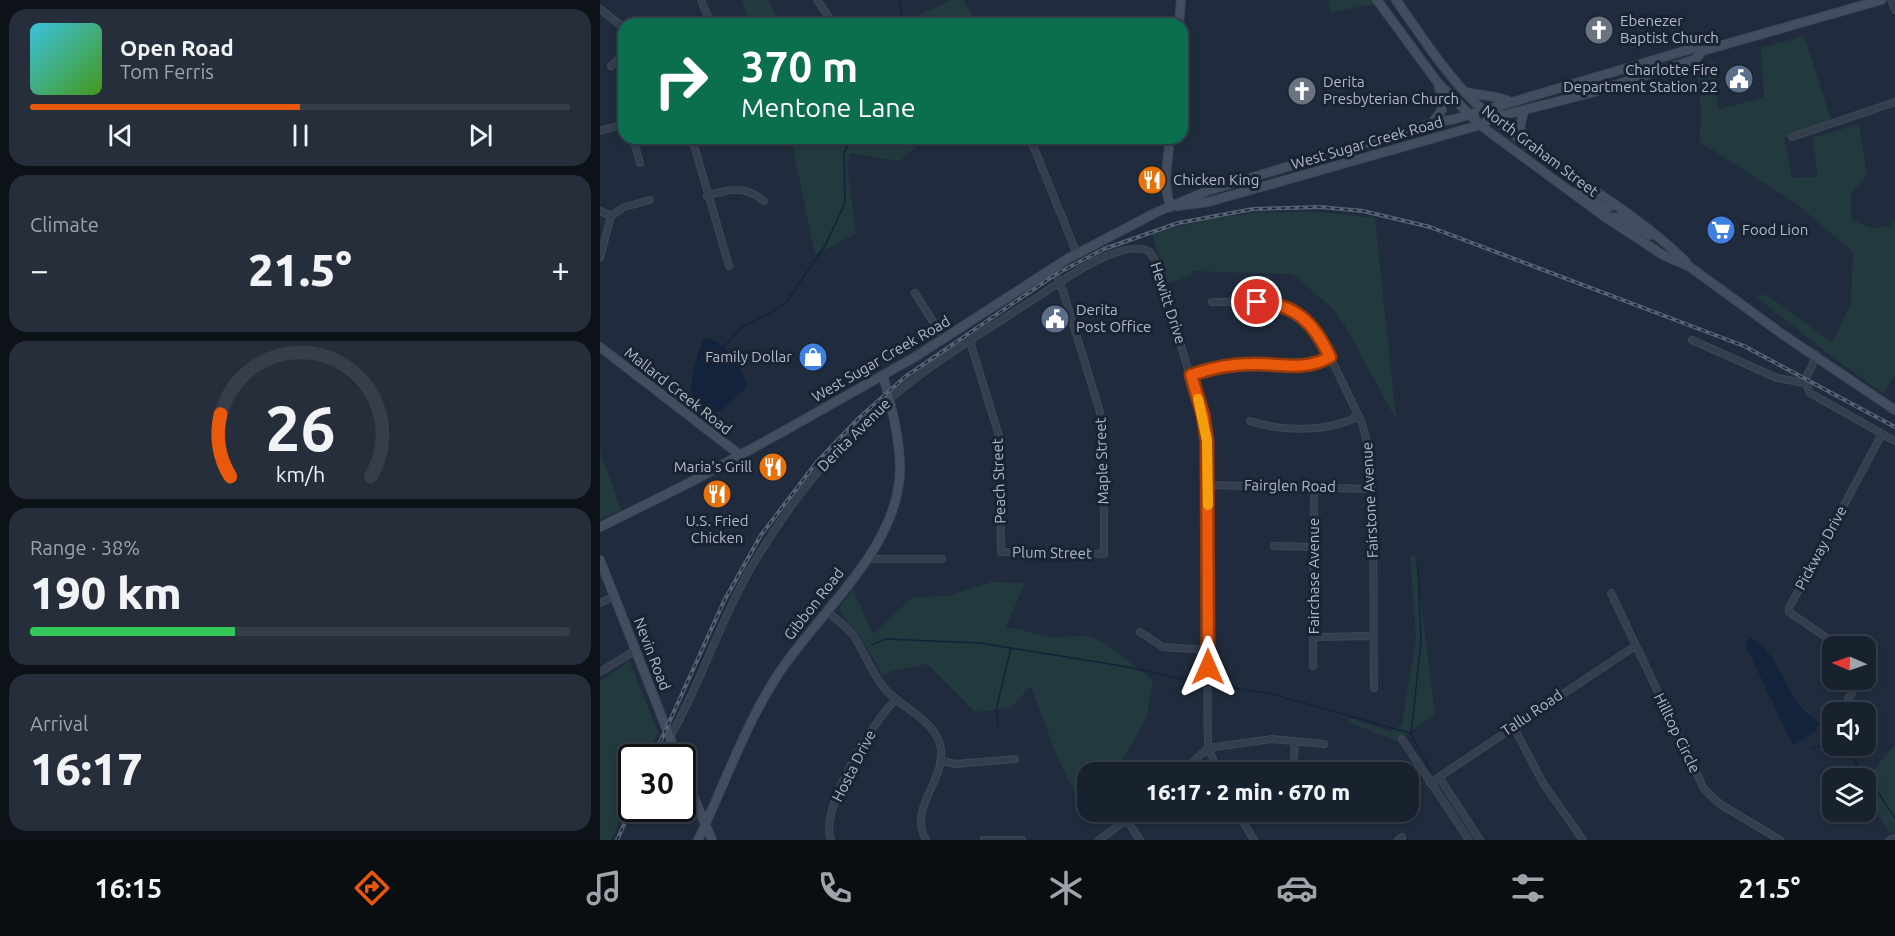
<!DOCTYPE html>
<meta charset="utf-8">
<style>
:root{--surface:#18212e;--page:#252e3a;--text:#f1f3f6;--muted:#9fa3aa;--line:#363e4a;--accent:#ea580c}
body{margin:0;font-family:Ubuntu,sans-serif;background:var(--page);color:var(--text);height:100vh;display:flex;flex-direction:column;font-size:22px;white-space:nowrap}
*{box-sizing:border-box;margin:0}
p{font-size:20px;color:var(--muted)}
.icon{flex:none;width:33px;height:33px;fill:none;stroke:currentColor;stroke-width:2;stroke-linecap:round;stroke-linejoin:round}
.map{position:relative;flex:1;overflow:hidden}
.drawer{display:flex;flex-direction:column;gap:9px;padding:9px;background:#0d1219;width:600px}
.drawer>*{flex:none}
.hud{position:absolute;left:18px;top:18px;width:570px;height:126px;border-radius:18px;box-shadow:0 3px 9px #0003,0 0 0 2px var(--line);background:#0b6e4f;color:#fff;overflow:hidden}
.needle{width:39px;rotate:272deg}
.tools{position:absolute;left:1222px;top:636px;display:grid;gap:12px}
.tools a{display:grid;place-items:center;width:54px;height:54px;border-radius:12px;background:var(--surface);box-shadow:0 3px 9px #0003,0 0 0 2px var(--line);font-size:30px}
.speed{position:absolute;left:18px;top:744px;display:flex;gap:12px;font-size:30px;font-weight:700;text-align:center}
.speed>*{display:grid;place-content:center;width:78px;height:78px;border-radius:50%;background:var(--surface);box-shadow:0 3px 9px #0003,0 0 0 2px var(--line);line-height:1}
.speed .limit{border:3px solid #111;border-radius:9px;background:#fff;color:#111}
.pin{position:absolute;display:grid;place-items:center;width:51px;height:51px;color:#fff;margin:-26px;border:3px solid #fff;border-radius:50%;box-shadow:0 2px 6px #0007}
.me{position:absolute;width:66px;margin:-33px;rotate:0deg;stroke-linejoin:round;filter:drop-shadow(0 0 4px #0008)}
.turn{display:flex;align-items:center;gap:21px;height:126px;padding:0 24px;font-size:27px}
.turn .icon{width:78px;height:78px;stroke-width:2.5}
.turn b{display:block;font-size:42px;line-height:51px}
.big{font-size:45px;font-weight:800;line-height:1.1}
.drawer .widget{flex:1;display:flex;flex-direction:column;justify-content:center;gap:9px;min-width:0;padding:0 21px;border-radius:18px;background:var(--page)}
.drawer .dial{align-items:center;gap:0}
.dial svg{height:156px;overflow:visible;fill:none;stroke:var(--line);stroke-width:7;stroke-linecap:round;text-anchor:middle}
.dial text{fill:var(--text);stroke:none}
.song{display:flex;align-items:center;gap:18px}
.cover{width:72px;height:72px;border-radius:9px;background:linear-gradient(135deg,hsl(190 70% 55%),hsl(100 70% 35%))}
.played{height:6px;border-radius:3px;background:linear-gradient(90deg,var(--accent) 50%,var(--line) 50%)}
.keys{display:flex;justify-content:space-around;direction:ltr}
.heat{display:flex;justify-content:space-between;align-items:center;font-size:33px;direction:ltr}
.charge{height:9px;border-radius:4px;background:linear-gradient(90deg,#34c759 38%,var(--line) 0)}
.trip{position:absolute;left:477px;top:762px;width:342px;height:60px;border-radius:18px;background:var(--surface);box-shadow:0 3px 9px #0003,0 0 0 2px var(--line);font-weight:800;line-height:60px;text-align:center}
.tabs{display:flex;height:96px;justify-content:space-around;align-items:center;background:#0a0d12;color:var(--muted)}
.tabs .icon{width:42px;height:42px}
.tabs .current{color:var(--accent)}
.tabs b{font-size:27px;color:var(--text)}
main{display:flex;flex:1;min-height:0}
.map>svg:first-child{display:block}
.green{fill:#223a3e}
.water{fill:#13233b}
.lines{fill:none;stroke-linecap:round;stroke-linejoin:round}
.stream{stroke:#13233b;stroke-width:1.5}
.street-casing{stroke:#3e4756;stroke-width:8}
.secondary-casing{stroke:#3e4756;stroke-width:10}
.street{stroke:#343e4d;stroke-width:6}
.secondary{stroke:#424d60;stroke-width:8}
.rail-casing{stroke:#566274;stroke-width:4}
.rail{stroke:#1a2332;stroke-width:1.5;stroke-dasharray:4.5;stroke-linecap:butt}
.route-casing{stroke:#983908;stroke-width:15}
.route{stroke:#ea580c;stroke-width:10}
.slow{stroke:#f59e0b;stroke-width:10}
.labels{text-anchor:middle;stroke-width:6;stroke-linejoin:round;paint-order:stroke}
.poi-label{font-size:15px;fill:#b0b9c9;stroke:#1a2332;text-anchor:start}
.street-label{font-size:15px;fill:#b0b9c9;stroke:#1a2332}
</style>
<main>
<section class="drawer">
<div class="widget">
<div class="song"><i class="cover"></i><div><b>Open Road</b><p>Tom Ferris</p></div></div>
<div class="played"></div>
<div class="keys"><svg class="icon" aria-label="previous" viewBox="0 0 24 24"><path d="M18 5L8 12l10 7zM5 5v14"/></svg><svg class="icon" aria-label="pause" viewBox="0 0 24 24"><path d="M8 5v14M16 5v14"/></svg><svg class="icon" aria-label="next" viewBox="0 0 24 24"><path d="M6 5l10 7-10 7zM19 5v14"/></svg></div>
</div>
<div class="widget"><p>Climate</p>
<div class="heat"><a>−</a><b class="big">21.5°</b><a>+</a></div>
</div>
<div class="widget dial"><svg viewBox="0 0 100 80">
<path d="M14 69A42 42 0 1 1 86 69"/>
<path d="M14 69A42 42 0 0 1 9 37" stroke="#ea580c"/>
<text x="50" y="56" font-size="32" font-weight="700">26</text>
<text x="50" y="72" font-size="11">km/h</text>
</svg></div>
<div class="widget"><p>Range · 38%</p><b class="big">190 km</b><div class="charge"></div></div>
<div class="widget"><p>Arrival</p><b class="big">16:17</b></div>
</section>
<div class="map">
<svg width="1295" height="840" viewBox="0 0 1295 840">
<rect width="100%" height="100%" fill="#202c3d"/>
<path class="green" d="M142,0H168L180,24H150Z
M351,0H363L378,24H301Z
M728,0H772L775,4L730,12Z
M1204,36L1231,119L1184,138L1192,178L1218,177L1213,138L1259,124L1267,174L1251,194V219L1270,228L1289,227L1295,219V375L1283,393L1235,359L1155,296L1167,295L1232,343L1251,303L1253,252L1197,204L1100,142L1101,109L1097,68L1115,62L1118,110L1164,97L1161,48Z
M191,138H325L300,161L250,153L247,167L256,233L215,255Z
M663,212H720L775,218L796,419L744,324L733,309L693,274L592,271L591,276L568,283L552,234L608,219Z
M0,451L21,510L0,519Z
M810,556H815L835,714L797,741L748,722L751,718L791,732L802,725L816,639Z
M392,582L425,583L406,627L450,637L491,636L505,644L553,680L547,716L516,772H488L487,802L481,807L457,756L431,686L410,708L375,712L327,664L290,671L283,676L262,639L240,612L241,605L253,590L273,634L313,597L347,596Z
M29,661L58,732L47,757L32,758L31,793L11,840H0V681Z
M1295,745V831L1290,833C1260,786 1257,788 1295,745Z"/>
<path class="water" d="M105,338C123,338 145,370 147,387L122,410L112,414C104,411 94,403 92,394C89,386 99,344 105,338Z
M1151,638C1175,652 1182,679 1196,700C1202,710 1212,717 1220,724L1213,733L1193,745L1148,651L1145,641Z"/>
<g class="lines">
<path class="stream" d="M299,0L303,24
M123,348L143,326L174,311L187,301L226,244L245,203L244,153L251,138
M818,565L821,641L811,735L831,771
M272,645L285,639L380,643L522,666L601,683
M615,685L672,694L810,733
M398,726L396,710L411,648
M1240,746L1246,747L1265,778
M1210,748L1233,744
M1266,779L1270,780L1295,818"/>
<g class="street-casing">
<path id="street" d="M101,0L111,24
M217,0L234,24
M1291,0L1295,10
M0,9L24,28
M11,66L24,54
M0,131L24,124
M1192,137L1295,102
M33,138L40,163
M92,138L129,266
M430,138L477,254
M107,196C130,189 145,185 164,201
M0,211L11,216L0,258
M11,216L24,207L50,200
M315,293L344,339
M612,302H667L687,306L706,318L723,342L762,423L769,451L773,501L774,688
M1092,340L1177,378L1205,383
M370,341L399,436L401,552L504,554V461L500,412L463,291L453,268
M1217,355L1205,380L1210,393L1295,441
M591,375C611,368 631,364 651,364C681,363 703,372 730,357
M650,421C682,432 729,432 759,416
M608,485L772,489
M674,546L714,547
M267,559H342
M1011,593L1104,789L1120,804L1180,840
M0,603L15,596
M226,611C235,618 246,625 253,635C265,652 272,675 286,690C302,708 338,722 341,749C345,782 308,807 326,840
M540,632L563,647L608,650
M714,637L774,636
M1234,646L1230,640L1189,612V608L1282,434
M713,666L714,486
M0,672L36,650
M1247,701L1255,688V680
M913,726L943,783L983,840
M70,737C100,685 118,626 148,573C185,509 230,450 287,401C336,359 394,326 448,290C469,276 525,237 550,252L556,262L605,426L608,748
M802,739L869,840
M608,748L619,772
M340,761L356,764L415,759
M582,772L608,748L672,739L724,744
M693,772L695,741
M839,777L880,840
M830,783L1035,646
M637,812L654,840
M527,820L540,840
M231,840C219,808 273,722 296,699
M384,840H422
M499,840L537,812
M798,840L802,837
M1289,840L1295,838"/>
</g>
<g class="secondary-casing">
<path id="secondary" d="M777,0L838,83L880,125L1005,217L1063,255L1090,267L1182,334L1295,410
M796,0C823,38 849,80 884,111C947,167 1026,202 1086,262
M579,24L581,0
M867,92C880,96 899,95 910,102
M832,123L842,110L839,86
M570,138C568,159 562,187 571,207
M923,140L920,127L924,110
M977,192L1006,209L1015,204
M577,206L608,202L880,125L892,118L987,94L1096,59L1102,51
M1005,217L1020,218L1050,235
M0,347L140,455
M0,527L89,483L184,431L315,357L467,259L557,212L607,191L832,123L855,119L1084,51L1094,48L1102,51L1281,0
M0,560L78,758
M82,770L112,840
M98,840C124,786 144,727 177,676C218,612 299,549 300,469C300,438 291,405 283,375"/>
</g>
<use href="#street" class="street"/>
<use href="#secondary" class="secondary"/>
<g class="rail-casing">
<path id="rail" d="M53,758L124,601L161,535L216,463L259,418L305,377L456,274L504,249L578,223L653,209L720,207L763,211L830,227L1144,346L1295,427
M17,840L32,807"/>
</g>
<use href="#rail" class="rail"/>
</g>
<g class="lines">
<g class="route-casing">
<path id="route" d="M608,667L607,441L603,415L591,375C611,368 631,364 651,364C681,363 703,372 730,357C714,323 696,304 657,302"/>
</g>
<use href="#route" class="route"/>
<path class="slow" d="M598,399L607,441L608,505"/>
</g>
<defs>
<g id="church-disc" transform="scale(1.5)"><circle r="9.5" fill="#6b7280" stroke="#1a2332"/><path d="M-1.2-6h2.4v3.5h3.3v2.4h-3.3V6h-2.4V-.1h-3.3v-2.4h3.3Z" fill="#fff"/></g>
<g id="civic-disc" transform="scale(1.5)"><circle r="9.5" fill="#5c6f8a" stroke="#1a2332"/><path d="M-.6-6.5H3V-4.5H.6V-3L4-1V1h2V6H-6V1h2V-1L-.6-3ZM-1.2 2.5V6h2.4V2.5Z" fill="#fff"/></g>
<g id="restaurant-disc" transform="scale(1.5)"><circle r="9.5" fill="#e8710a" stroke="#1a2332"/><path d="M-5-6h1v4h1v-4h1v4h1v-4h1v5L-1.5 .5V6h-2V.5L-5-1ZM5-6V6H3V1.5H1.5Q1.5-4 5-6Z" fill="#fff"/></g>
<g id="supermarket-disc" transform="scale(1.5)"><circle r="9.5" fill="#3f7fe0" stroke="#1a2332"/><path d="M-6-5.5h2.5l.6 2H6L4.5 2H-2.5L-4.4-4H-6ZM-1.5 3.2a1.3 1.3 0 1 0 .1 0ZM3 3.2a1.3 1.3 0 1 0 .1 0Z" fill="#fff"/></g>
<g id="shop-disc" transform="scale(1.5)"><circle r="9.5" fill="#3f7fe0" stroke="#1a2332"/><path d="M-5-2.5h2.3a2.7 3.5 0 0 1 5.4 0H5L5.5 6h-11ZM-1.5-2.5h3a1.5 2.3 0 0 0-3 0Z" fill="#fff"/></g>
</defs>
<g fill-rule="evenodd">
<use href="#church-disc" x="999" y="30"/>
<use href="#civic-disc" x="1139" y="79"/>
<use href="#church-disc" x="702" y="91"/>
<use href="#restaurant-disc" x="552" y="180"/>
<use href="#supermarket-disc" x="1121" y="230"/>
<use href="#civic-disc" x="455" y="319"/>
<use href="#shop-disc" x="213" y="357"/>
<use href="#restaurant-disc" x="173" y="467"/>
<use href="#restaurant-disc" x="117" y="494"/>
</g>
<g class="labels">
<g class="poi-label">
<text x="1020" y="26">Ebenezer<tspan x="1020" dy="17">Baptist Church</tspan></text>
<text x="1118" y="75" text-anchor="end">Charlotte Fire<tspan x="1118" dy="17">Department Station 22</tspan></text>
<text x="723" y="87">Derita<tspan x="723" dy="17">Presbyterian Church</tspan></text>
<text x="573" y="185">Chicken King</text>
<text x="1142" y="235">Food Lion</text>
<text x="476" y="315">Derita<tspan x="476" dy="17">Post Office</tspan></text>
<text x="192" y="362" text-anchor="end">Family Dollar</text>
<text x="152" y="472" text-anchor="end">Maria's Grill</text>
<text x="117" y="526" text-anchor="middle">U.S. Fried<tspan x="117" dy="17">Chicken</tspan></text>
</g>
<g class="street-label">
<text transform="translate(767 143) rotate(-16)" y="5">West Sugar Creek Road</text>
<text transform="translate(940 151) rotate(37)" y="5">North Graham Street</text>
<text transform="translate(568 303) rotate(72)" y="5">Hewitt Drive</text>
<text transform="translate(281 359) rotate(-30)" y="5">West Sugar Creek Road</text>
<text transform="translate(78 391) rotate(38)" y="5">Mallard Creek Road</text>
<text transform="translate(254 435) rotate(-45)" y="5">Derita Avenue</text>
<text transform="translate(502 461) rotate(-92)" y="5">Maple Street</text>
<text transform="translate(399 481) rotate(-92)" y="5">Peach Street</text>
<text transform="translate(690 486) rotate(1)" y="5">Fairglen Road</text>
<text transform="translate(770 500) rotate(-93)" y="5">Fairstone Avenue</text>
<text transform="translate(1221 548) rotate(-62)" y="5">Pickway Drive</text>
<text transform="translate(452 553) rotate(1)" y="5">Plum Street</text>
<text transform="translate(714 576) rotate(-90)" y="5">Fairchase Avenue</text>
<text transform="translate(214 604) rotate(-52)" y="5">Gibbon Road</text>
<text transform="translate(52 654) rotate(69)" y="5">Nevin Road</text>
<text transform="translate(932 713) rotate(-34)" y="5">Tallu Road</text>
<text transform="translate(1077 733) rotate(64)" y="5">Hilltop Circle</text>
<text transform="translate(254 766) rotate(-63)" y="5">Hosta Drive</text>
</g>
</g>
</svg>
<div class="tools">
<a><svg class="needle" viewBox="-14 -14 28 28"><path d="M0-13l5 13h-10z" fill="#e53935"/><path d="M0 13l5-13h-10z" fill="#9fa3aa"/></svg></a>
<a><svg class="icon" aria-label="sound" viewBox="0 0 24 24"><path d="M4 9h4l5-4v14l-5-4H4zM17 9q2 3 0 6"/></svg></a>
<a><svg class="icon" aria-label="layers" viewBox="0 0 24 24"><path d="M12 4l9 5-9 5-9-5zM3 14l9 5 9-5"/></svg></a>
</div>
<div class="speed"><div class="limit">30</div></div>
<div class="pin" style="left:657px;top:302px;background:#d93025"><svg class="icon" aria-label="arrive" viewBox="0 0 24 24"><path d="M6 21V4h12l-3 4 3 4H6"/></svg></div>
<svg class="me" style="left:608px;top:667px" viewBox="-20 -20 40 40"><path d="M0-17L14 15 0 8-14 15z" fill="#ea580c" stroke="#fff" stroke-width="4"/></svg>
<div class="trip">16:17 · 2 min · 670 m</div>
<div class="hud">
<div class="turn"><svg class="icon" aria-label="right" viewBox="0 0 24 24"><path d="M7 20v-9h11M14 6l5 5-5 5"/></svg><div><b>370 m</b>Mentone Lane</div></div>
</div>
</div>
</main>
<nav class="tabs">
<b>16:15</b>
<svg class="icon current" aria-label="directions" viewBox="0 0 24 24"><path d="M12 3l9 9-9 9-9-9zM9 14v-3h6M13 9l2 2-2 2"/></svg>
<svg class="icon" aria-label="music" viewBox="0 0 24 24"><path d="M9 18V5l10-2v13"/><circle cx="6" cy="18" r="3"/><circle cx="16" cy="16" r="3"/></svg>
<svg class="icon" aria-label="phone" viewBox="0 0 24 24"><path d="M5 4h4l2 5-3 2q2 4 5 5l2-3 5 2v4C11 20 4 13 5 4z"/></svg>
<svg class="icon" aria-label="climate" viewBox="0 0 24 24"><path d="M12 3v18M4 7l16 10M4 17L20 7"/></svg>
<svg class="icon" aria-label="car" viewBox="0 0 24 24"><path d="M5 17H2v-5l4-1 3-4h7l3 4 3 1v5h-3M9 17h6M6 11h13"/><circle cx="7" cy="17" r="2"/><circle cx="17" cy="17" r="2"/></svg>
<svg class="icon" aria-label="filters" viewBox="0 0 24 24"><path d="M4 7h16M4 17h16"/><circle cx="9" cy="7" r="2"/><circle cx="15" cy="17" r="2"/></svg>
<b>21.5°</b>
</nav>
